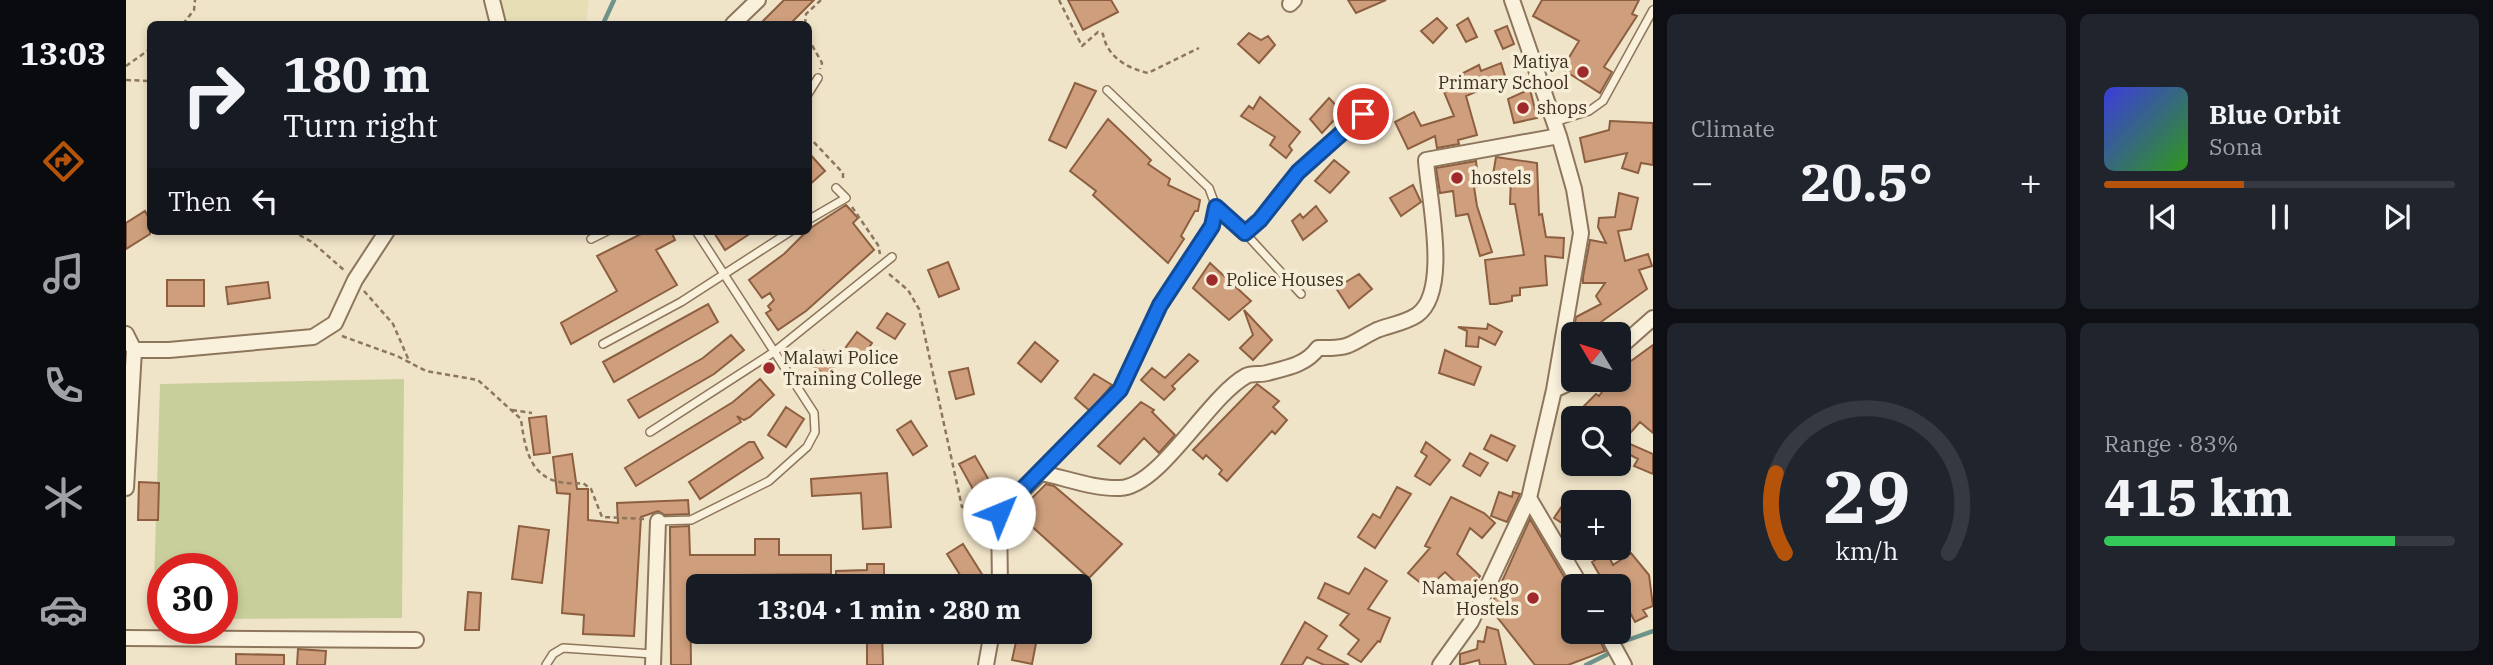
<!DOCTYPE html>
<meta charset="utf-8">
<style>
:root{--surface:#171b24;--page:#20242c;--text:#f1f3f6;--muted:#9ea1a6;--line:#363941;--accent:#b45309}
body{margin:0;font-family:"IBM Plex Serif",serif;background:var(--page);color:var(--text);height:100vh;display:flex;flex-direction:column;font-size:26px;white-space:nowrap}
*{box-sizing:border-box;margin:0}
p{font-size:23px;color:var(--muted)}
.icon{flex:none;width:38px;height:38px;fill:none;stroke:currentColor;stroke-width:2;stroke-linecap:round;stroke-linejoin:round}
.map{position:relative;flex:1;overflow:hidden}
.details{display:flex;flex-direction:column;gap:14px;padding:14px;background:#0d0f14;width:840px}
.details>*{flex:none}
.hud{position:absolute;left:21px;top:21px;width:665px;height:214px;border-radius:10px;box-shadow:0 4px 10px #0003;background:#171b24;color:var(--text);overflow:hidden}
.needle{width:46px;rotate:308deg}
.tools{position:absolute;left:1435px;top:322px;display:grid;gap:14px}
.tools a{display:grid;place-items:center;width:70px;height:70px;border-radius:10px;background:var(--surface);box-shadow:0 4px 10px #0003;font-size:35px}
.speed{position:absolute;left:21px;top:553px;display:flex;gap:14px;font-size:35px;font-weight:700;text-align:center}
.speed>*{display:grid;place-content:center;width:91px;height:91px;border-radius:50%;background:var(--surface);box-shadow:0 4px 10px #0003;line-height:1}
.speed .limit{border:10px solid #d22;background:#fff;color:#111}
.pin{position:absolute;display:grid;place-items:center;width:60px;height:60px;color:#fff;margin:-30px;border:4px solid #fff;border-radius:50%;box-shadow:0 2px 7px #0007}
.me{position:absolute;width:77px;margin:-38px;rotate:45deg;stroke-linejoin:round;filter:drop-shadow(0 0 5px #0008)}
.turn{display:flex;align-items:center;gap:24px;height:147px;padding:0 21px;font-size:32px}
.turn .icon{width:91px;height:91px;stroke-width:2.5}
.turn b{display:block;font-size:49px;line-height:60px}
.then{display:flex;align-items:center;height:66px;padding:0 21px;background:#0003;gap:14px;font-size:26px}
.big{font-size:52px;font-weight:700;line-height:1.1}
.details .card{flex:1;display:flex;flex-direction:column;justify-content:center;gap:10px;min-width:0;padding:0 24px;border-radius:10px;background:var(--page)}
.details .dial{align-items:center;gap:0}
.dial svg{height:182px;overflow:visible;fill:none;stroke:var(--line);stroke-width:7;stroke-linecap:round;text-anchor:middle}
.dial text{fill:var(--text);stroke:none}
.song{display:flex;align-items:center;gap:21px}
.cover{width:84px;height:84px;border-radius:10px;background:linear-gradient(135deg,hsl(240 70% 55%),hsl(110 70% 35%))}
.played{height:7px;border-radius:4px;background:linear-gradient(90deg,var(--accent) 40%,var(--line) 40%)}
.keys{display:flex;justify-content:space-around;direction:ltr}
.heat{display:flex;justify-content:space-between;align-items:center;font-size:38px;direction:ltr}
.charge{height:10px;border-radius:5px;background:linear-gradient(90deg,#34c759 83%,var(--line) 0)}
.details .tiles{flex:1;display:grid;gap:14px;grid-template-columns:repeat(2,1fr)}
.trip{position:absolute;left:560px;top:574px;width:406px;height:70px;border-radius:10px;background:var(--surface);box-shadow:0 4px 10px #0003;font-weight:700;line-height:70px;text-align:center}
main{display:flex;flex:1;min-height:0}
.dock{display:flex;flex-direction:column;width:126px;justify-content:space-around;align-items:center;background:#090b0e;color:var(--muted)}
.dock .icon{width:49px;height:49px}
.dock .active{color:var(--accent)}
.dock b{font-size:32px;color:var(--text)}
.map>svg:first-child{display:block}
.farmland{fill:#e6deb5}
.green{fill:#c9cf9b}
.lines{fill:none;stroke-linecap:round;stroke-linejoin:round}
.stream{stroke:#6f938a;stroke-width:4.5}
.building{fill:#cf9f7d;stroke:#8d5f41;stroke-width:2}
.service-casing{stroke:#8d765c;stroke-width:10}
.minor-casing{stroke:#8d765c;stroke-width:18}
.path{stroke:#8d765c;stroke-width:2.5;stroke-dasharray:5 3.5;stroke-linecap:butt}
.service{stroke:#faf1dc;stroke-width:7}
.minor{stroke:#faf1dc;stroke-width:14}
.route-casing{stroke:#114b97;stroke-width:18}
.route{stroke:#1a73e8;stroke-width:12}
.poi-dot{fill:#9e2a2b;stroke:#f7eed8;stroke-width:2.5}
.labels{text-anchor:middle;stroke-width:7;stroke-linejoin:round;paint-order:stroke}
.poi-label{font-size:18px;fill:#3d2e20;stroke:#f7eed8;text-anchor:start}
</style>
<main>
<nav class="dock">
<b>13:03</b>
<svg class="icon active" aria-label="directions" viewBox="0 0 24 24"><path d="M12 3l9 9-9 9-9-9zM9 14v-3h6M13 9l2 2-2 2"/></svg>
<svg class="icon" aria-label="music" viewBox="0 0 24 24"><path d="M9 18V5l10-2v13"/><circle cx="6" cy="18" r="3"/><circle cx="16" cy="16" r="3"/></svg>
<svg class="icon" aria-label="phone" viewBox="0 0 24 24"><path d="M5 4h4l2 5-3 2q2 4 5 5l2-3 5 2v4C11 20 4 13 5 4z"/></svg>
<svg class="icon" aria-label="climate" viewBox="0 0 24 24"><path d="M12 3v18M4 7l16 10M4 17L20 7"/></svg>
<svg class="icon" aria-label="car" viewBox="0 0 24 24"><path d="M5 17H2v-5l4-1 3-4h7l3 4 3 1v5h-3M9 17h6M6 11h13"/><circle cx="7" cy="17" r="2"/><circle cx="17" cy="17" r="2"/></svg>
</nav>
<div class="map">
<svg width="1527" height="665" viewBox="0 0 1527 665">
<rect width="100%" height="100%" fill="#f0e4c8"/>
<path class="farmland" d="M365,0H463L460,24H370Z"/>
<path class="green" d="M278,379L276,618L96,619V569H37V619H27L34,384Z"/>
<g class="lines">
<path class="stream" d="M477,24L488,0
M1460,665L1480,655L1496,642L1527,631"/>
</g>
<path class="building" d="M658,0H688L664,24H634Z
M942,0H985L992,12L957,30Z
M1222,0H1260L1230,13Z
M1416,0H1513L1506,14L1511,16L1478,67L1486,72L1474,93L1436,69L1453,41L1407,16Z
M1311,18L1321,28L1307,43L1295,31Z
M1342,18L1351,37L1340,42L1331,25Z
M1381,26L1388,44L1377,49L1369,31Z
M1123,33L1135,40L1142,36L1149,45L1133,63L1112,44Z
M1375,63L1380,79L1340,96L1351,135L1332,140L1333,144L1311,148L1309,136L1282,149L1269,122L1288,112L1295,126L1328,116L1316,87L1338,77L1337,73L1353,65L1355,71Z
M949,83L970,91L940,148L923,140Z
M1404,89L1411,118L1388,123L1382,99Z
M1134,97L1174,132L1163,146L1166,150L1160,158L1144,145L1149,137L1115,116L1123,106L1127,109Z
M1203,98L1219,115L1212,125L1208,120L1196,133L1184,119Z
M982,119L1025,160L1022,164L1044,179L1042,185L1074,200L1072,211H1069L1055,236L1058,239L1042,263L967,195L970,191L944,171Z
M1484,121L1527,123V165L1515,163L1512,173L1496,168L1501,153L1459,162L1454,138L1483,130Z
M682,152L699,171L682,186Z
M1370,157L1411,163L1413,215L1416,214L1420,237L1438,238L1437,258L1419,256L1421,285L1394,288V295L1386,296V301L1370,304H1364L1359,260L1398,255L1389,204H1384L1385,178L1367,175Z
M1208,160L1223,172L1204,193L1189,181Z
M1350,161L1353,186L1348,187L1351,206L1366,252L1354,256L1342,214L1330,216L1327,191L1314,193L1310,168Z
M1287,185L1295,202L1275,216L1264,198Z
M1493,193L1512,198L1505,229L1492,231L1499,261L1522,254L1526,266L1513,270L1521,289L1468,327L1471,334H1447L1450,317L1475,304L1470,296L1479,283H1457V277L1464,240L1480,243L1472,227L1473,218L1489,217Z
M720,205L732,218L727,223L748,250L680,311L652,330L640,313L645,310L642,306L648,300L644,293L636,298L623,280L658,254L683,229Z
M1190,206L1201,221L1177,240L1166,221L1174,214L1177,218Z
M19,211L24,220V234L0,249V223Z
M521,231H545L549,240L530,250L551,285L445,344L435,323L491,291L471,256Z
M587,231H628L599,250Z
M822,262L833,289L813,297L802,270Z
M1084,263L1125,301L1103,320L1067,288Z
M1233,274L1246,289L1223,308L1210,288Z
M41,280H78V306H41Z
M142,282L144,298L102,304L100,287Z
M582,304L592,322L488,382L477,362Z
M1118,310L1146,340L1127,360L1114,348L1127,335Z
M761,313L779,324L769,339L751,328Z
M1362,324L1376,332L1369,345L1353,337L1352,347L1340,346L1341,331L1332,327L1361,329Z
M731,332L746,343L736,358L720,347Z
M605,335L618,350L588,374L513,418L502,400L577,358Z
M909,342L932,361L915,382L892,363Z
M1527,345V433L1514,422L1497,441L1527,454V474L1508,466L1512,459L1493,449V418H1460L1465,410L1458,406L1470,394L1473,396L1485,380H1493L1494,369Z
M1319,350L1355,367L1348,385L1313,373Z
M698,351L712,361L701,376L687,366Z
M1063,354L1072,361L1046,386L1049,389L1038,400L1015,380L1026,368L1039,378Z
M842,368L848,394L830,399L823,372Z
M968,374L986,385L964,411L949,398Z
M634,379L648,395L624,417L618,420L611,416L615,422L510,486L499,468L607,402Z
M1131,384L1153,401L1147,407L1161,420L1149,434L1146,431L1101,481L1093,474L1096,470L1080,455L1077,459L1067,450Z
M1015,402L1028,410L1026,412L1049,435L1033,453L1018,438L994,464L972,446Z
M660,407L678,419L660,447L642,435Z
M420,416L424,453L408,455L403,418Z
M785,421L801,446L787,455L771,430Z
M1365,435L1389,446L1381,461L1358,449Z
M623,442H628L637,458L574,499L563,482Z
M1300,442L1324,460L1304,485L1289,476L1301,456L1295,452Z
M1344,453L1362,463L1354,476L1337,466Z
M446,454L451,489H462V520L492,523L491,503L562,500L563,514L539,515L532,511L515,517L508,636L457,634L458,615L436,613L444,494L431,493L427,457Z
M849,456L864,482L848,491L833,464Z
M761,473L765,527L737,529L735,493L686,496L685,479Z
M13,482L33,483L32,520H12Z
M920,484L928,486L996,544L963,578L891,513Z
M1271,487L1285,494L1249,548L1232,537L1247,514L1254,518Z
M1373,492L1386,497L1387,492L1394,494L1381,522L1365,516Z
M1325,497L1358,513L1369,523L1356,538L1344,528L1331,554L1354,576L1341,593L1319,572L1308,582L1296,584L1282,573L1304,548L1299,546Z
M1440,500L1447,505V530L1428,518Z
M1404,519L1447,592V632H1470L1479,651L1442,665H1409L1364,608Z
M393,526L423,530L416,583L386,579Z
M563,526L564,555H629V539H653V555H705V574L607,575V586H564L565,665H545L544,527Z
M837,544L859,579L848,586H841L821,554Z
M1481,553L1487,565L1505,553L1523,575L1527,606L1517,610L1521,616L1509,622L1497,599L1493,603V586H1486L1473,574L1466,562Z
M741,564H758V586H710V571L741,570Z
M1239,568L1261,581L1242,609L1264,618L1254,642L1252,641L1235,662L1222,654L1233,640L1214,625L1223,614L1192,598L1199,583L1223,594Z
M342,592L355,593L353,630H339Z
M1179,622L1201,636L1192,649L1223,665H1198L1181,657L1176,665H1155Z
M1361,627L1372,630L1380,665H1354L1353,660L1334,665V654L1351,649L1352,641L1358,642Z
M741,632H756L757,665H741Z
M892,633L911,638L906,664L886,660Z
M172,649L200,651L199,665H171Z
M110,654L158,655V665H110Z"/>
<g class="lines">
<g class="service-casing">
<path id="service" d="M981,90L1083,188L1090,207
M682,94L692,78
M1429,122L1463,111L1477,101L1527,10
M682,220L720,198L710,188
M1119,233L1175,294
M465,239L481,231
M477,344L555,302L665,231
M524,432L648,352L766,257
M915,473L934,448L994,390L1034,305L1086,226L1090,207L1119,233L1134,220L1172,172L1237,114
M532,521L565,520L643,481L681,447L689,432L688,413L570,231
M420,665L427,654L437,648L527,654"/>
</g>
<g class="minor-casing">
<path id="minor" d="M366,0L372,24
M1164,4L1168,0
M607,24L632,0
M0,334L8,350
M1493,348L1527,318
M1428,390L1449,380
M0,488L8,350H43L187,337L209,323L229,280L261,231
M1403,498L1455,586
M874,586L873,513L915,473C940,478 968,489 994,488C1034,487 1082,397 1120,376C1126,373 1135,375 1141,373C1160,368 1180,365 1192,348C1227,349 1222,344 1251,330C1264,325 1279,323 1291,315C1325,292 1302,195 1300,160L1433,136
M1480,632L1498,665
M0,638L290,640
M527,665L532,521
M860,665L866,632
M1314,665L1345,622L1403,498L1428,390L1455,233L1448,189L1433,136L1386,0"/>
</g>
<path class="path" d="M933,0L956,46L972,32L977,34C981,57 1001,68 1022,73L1073,48
M57,24L68,10L69,0
M679,24L680,14L695,0
M682,38L696,63L694,69
M0,66L24,49
M0,80L24,81
M682,136L717,173V178
M726,207L752,245L754,254
M166,231L186,242L219,271
M763,274L782,290L793,309L836,507L860,511
M238,291L267,324L284,363
M216,336L271,356L300,371L352,380L395,419C400,460 409,487 457,483L465,489L476,517L520,519
M386,410L406,413"/>
<use href="#service" class="service"/>
<use href="#minor" class="minor"/>
</g>
<g class="lines">
<g class="route-casing">
<path id="route" d="M873,513L994,390L1034,305L1086,226L1090,207L1119,233L1134,220L1172,172L1237,114"/>
</g>
<use href="#route" class="route"/>
</g>
<g class="poi-dot">
<circle cx="1457" cy="72" r="7"/>
<circle cx="1397" cy="108" r="7"/>
<circle cx="1331" cy="178" r="7"/>
<circle cx="1086" cy="280" r="7"/>
<circle cx="643" cy="368" r="7"/>
<circle cx="1407" cy="598" r="7"/>
</g>
<g class="labels">
<g class="poi-label">
<text x="1443" y="68" text-anchor="end">Matiya<tspan x="1443" dy="21">Primary School</tspan></text>
<text x="1411" y="114">shops</text>
<text x="1345" y="184">hostels</text>
<text x="1100" y="286">Police Houses</text>
<text x="657" y="364">Malawi Police<tspan x="657" dy="21">Training College</tspan></text>
<text x="1393" y="594" text-anchor="end">Namajengo<tspan x="1393" dy="21">Hostels</tspan></text>
</g>
</g>
</svg>
<div class="tools">
<a><svg class="needle" viewBox="-14 -14 28 28"><path d="M0-13l5 13h-10z" fill="#e53935"/><path d="M0 13l5-13h-10z" fill="#9ea1a6"/></svg></a>
<a><svg class="icon" aria-label="search" viewBox="0 0 24 24"><circle cx="10" cy="10" r="6"/><path d="M15 15l6 6"/></svg></a>
<a>+</a>
<a>−</a>
</div>
<div class="speed"><div class="limit">30</div></div>
<div class="pin" style="left:1237px;top:114px;background:#d93025"><svg class="icon" aria-label="arrive" viewBox="0 0 24 24"><path d="M6 21V4h12l-3 4 3 4H6"/></svg></div>
<svg class="me" style="left:873px;top:513px" viewBox="-20 -20 40 40"><circle r="19" fill="#fff"/><path d="M0-13L10 11 0 6-10 11z" fill="#1a73e8"/></svg>
<div class="trip">13:04 · 1 min · 280 m</div>
<div class="hud">
<div class="turn"><svg class="icon" aria-label="right" viewBox="0 0 24 24"><path d="M7 20v-9h11M14 6l5 5-5 5"/></svg><div><b>180 m</b>Turn right</div></div>
<div class="then">Then<svg class="icon" aria-label="left" viewBox="0 0 24 24"><path d="M17 20v-9H6M10 6l-5 5 5 5"/></svg></div>
</div>
</div>
<section class="details">
<div class="tiles">
<div class="card"><p>Climate</p>
<div class="heat"><a>−</a><b class="big">20.5°</b><a>+</a></div>
</div>
<div class="card">
<div class="song"><i class="cover"></i><div><b>Blue Orbit</b><p>Sona</p></div></div>
<div class="played"></div>
<div class="keys"><svg class="icon" aria-label="previous" viewBox="0 0 24 24"><path d="M18 5L8 12l10 7zM5 5v14"/></svg><svg class="icon" aria-label="pause" viewBox="0 0 24 24"><path d="M8 5v14M16 5v14"/></svg><svg class="icon" aria-label="next" viewBox="0 0 24 24"><path d="M6 5l10 7-10 7zM19 5v14"/></svg></div>
</div>
<div class="card dial"><svg viewBox="0 0 100 80">
<path d="M14 69A42 42 0 1 1 86 69"/>
<path d="M14 69A42 42 0 0 1 10 34" stroke="#b45309"/>
<text x="50" y="56" font-size="32" font-weight="700">29</text>
<text x="50" y="72" font-size="11">km/h</text>
</svg></div>
<div class="card"><p>Range · 83%</p><b class="big">415 km</b><div class="charge"></div></div>
</div>
</section>
</main>
